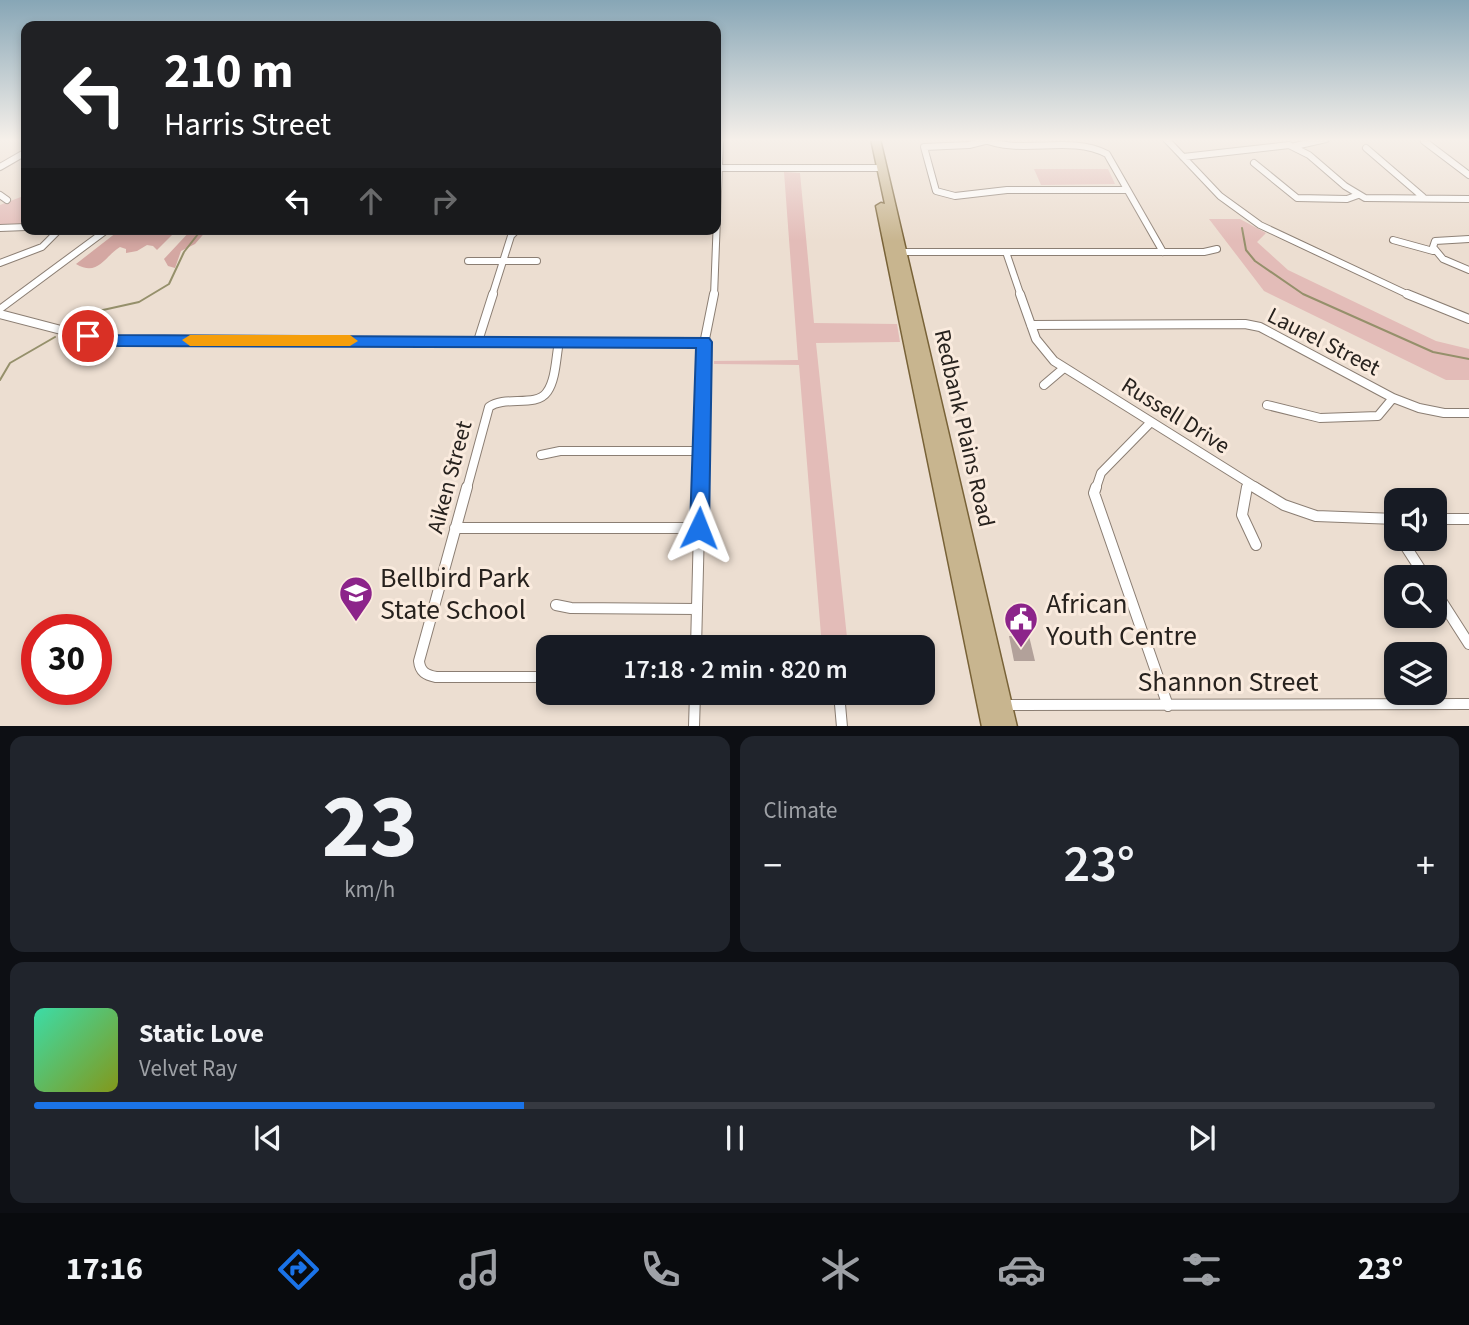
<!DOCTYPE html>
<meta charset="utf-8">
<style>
:root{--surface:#171b24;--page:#20242c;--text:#f1f3f6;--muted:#9ea1a6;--line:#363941;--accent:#1a73e8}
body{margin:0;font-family:"Source Sans 3",sans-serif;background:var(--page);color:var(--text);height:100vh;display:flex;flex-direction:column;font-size:26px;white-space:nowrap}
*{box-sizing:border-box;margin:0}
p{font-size:23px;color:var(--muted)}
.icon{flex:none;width:38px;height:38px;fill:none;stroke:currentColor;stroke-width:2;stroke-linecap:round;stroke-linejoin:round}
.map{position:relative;height:726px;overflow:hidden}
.drawer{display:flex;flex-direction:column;gap:10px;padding:10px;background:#0d0f14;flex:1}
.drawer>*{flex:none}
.hud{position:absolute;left:21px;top:21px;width:700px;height:214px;border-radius:14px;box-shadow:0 4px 10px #0003;background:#202124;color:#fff;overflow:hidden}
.fabs{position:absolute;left:1384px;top:488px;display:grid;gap:14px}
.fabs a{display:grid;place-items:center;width:63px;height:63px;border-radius:14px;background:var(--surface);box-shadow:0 4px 10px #0003;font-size:35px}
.speed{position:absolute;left:21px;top:614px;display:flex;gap:14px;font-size:35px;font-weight:700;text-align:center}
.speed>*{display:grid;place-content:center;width:91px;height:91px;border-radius:50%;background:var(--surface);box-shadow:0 4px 10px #0003;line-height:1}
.speed .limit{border:10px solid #d22;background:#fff;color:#111}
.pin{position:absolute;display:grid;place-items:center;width:60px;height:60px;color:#fff;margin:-30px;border:4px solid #fff;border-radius:50%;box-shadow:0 2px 7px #0007}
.me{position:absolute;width:77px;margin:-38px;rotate:2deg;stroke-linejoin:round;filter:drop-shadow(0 0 5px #0008)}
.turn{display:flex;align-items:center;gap:24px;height:147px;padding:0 28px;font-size:32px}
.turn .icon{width:91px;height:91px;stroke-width:2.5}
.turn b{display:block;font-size:49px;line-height:60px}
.lanes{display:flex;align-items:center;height:66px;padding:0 28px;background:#0003;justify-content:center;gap:35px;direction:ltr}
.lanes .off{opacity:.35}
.big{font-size:52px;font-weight:600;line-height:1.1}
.drawer .tile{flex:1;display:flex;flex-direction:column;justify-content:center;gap:10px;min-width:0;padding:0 24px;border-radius:14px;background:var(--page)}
.drawer .dial{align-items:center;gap:0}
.dial b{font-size:91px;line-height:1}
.song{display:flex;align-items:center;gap:21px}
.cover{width:84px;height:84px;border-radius:10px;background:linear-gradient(135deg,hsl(160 70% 55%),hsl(70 70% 35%))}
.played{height:7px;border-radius:4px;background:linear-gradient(90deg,var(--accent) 35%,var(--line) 35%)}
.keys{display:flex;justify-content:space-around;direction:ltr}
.heat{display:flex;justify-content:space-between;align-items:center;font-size:38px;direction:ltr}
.drawer .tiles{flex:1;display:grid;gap:10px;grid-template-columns:1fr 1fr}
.tile:last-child{grid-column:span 2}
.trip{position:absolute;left:536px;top:635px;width:399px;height:70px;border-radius:14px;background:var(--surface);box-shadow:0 4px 10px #0003;font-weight:600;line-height:70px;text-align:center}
.tabs{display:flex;height:112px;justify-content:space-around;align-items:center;background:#090b0e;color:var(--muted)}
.tabs .icon{width:49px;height:49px}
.tabs .on{color:var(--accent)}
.tabs b{font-size:32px;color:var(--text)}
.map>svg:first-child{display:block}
.green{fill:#e3bcb8}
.forest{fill:#d4a7a2}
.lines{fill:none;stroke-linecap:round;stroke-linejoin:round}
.stream{stroke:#95906b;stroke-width:2}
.building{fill:#b2a19a}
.minor-far2-casing{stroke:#8b7e73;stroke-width:8}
.minor-far1-casing{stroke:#8b7e73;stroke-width:10}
.minor-casing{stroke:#8b7e73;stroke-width:12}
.tertiary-casing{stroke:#8b7e73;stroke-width:2}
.primary-casing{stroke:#786237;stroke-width:3}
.minor-far2{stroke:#fff;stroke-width:6}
.minor-far1{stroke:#fff;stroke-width:8}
.minor{stroke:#fff;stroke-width:10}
.tertiary{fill:#fff;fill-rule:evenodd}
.primary{fill:#c8b58f;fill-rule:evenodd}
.route{fill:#1a73e8;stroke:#114b97;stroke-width:2}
.slow{fill:#f59e0b}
.labels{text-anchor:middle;stroke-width:6;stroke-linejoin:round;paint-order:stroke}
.street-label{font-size:23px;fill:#27221e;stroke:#faebde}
.near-poi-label{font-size:28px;fill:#27221e;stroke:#faebde;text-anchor:start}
.near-street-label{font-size:28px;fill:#27221e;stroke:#faebde}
</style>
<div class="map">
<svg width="1469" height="727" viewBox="0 0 1469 727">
<rect width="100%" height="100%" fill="#ecded1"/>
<path class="green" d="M1034,169H1108L1115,184L1041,185Z
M784,172L800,173L814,323L897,324L900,342L816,343L848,647H822L799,365L714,364V361L798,360Z
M26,195V225H0V205Z
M1209,219H1240L1266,233L1257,242L1288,270L1436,341L1469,349V380H1446L1264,291Z"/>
<path class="forest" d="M121,229H178L157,250L153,246L147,245L137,251L126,253V249L120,247C104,257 98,277 76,264Z
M192,229H208L195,244L181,251L175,268L168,266L164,259Z"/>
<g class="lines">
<path class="stream" d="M1242,228L1246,250L1255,261L1303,294L1433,352L1469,359
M72,325L94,312L139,302L169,284L184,252L202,229
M0,380L10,363L55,337"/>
</g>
<path class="building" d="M1009,636H1029L1035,661H1014Z"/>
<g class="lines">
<g class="minor-far2-casing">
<path id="minor-far2" d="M983,139C1022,156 1069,134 1107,154L1163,252
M1166,139L1220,196L1260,225L1411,296
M985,141L969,145L924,147L936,191L955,196L1007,190H1127
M1424,141L1469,175
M1295,146L1326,139
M1366,148L1423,197
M1183,157L1289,145L1309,155L1345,186L1365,198L1469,199
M1254,163L1297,198L1347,199L1358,195
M0,167L26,152
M716,168H881
M0,195L7,200
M0,228L26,227
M1469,239L1435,241L1433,247L1443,259L1469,270
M1393,240L1433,251
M901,252H1204L1217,249
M1006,252L1021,296
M468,261H537
M0,263L42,247L60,229
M492,296L511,236L516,231
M714,296L720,139"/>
</g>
<g class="minor-far1-casing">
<path id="minor-far1" d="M1020,294L1036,339L1054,361L1257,488
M1407,294L1469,319
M0,314L88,337L118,341L704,342
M1031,325L1245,324L1260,327L1393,398L1419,408L1444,413H1469
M478,341L493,294
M1044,385L1064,368
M1267,405L1320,418L1378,416L1393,398
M541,455L560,451H701
M467,488L489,407C505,395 536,408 547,392C556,380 556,356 559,342
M700,488L704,344L714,294
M1096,488L1101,473L1151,422
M1247,488L1248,483"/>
</g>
<g class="minor-casing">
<path id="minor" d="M467,487L419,661C420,672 426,675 436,677H548
M1096,487L1094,493L1168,706
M1247,487L1242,515L1256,545
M1254,487L1284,505L1316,516L1396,519
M1388,519L1396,532
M1435,519H1469
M455,528H699
M1401,539L1426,578
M1435,591L1469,644
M556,605L571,608L697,609
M696,648L700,487
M839,693L842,727
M1003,705L1469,704
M694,727L695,693"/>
</g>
<g class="tertiary-casing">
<path id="tertiary" d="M103,229H113L0,313V305Z"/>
</g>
<g class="primary-casing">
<path id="primary" d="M871,139H880L1017,727H982L876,206L881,203L885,204Z"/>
</g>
<use href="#minor-far2" class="minor-far2"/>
<use href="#minor-far1" class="minor-far1"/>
<use href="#minor" class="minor"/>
<use href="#tertiary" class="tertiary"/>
<use href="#primary" class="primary"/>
</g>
<linearGradient id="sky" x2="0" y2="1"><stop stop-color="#87a6b6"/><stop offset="0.58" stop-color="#f6f0ea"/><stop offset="1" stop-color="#f6f0ea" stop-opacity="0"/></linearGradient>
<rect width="1469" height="241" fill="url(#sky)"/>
<path class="route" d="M88,331L118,335L709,338L712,342L709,528L706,534L699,537L692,534L690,528L696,348L118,346L83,340L80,336L83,332Z"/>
<path class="slow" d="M190,335H350L358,341L350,346H190L182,340Z"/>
<defs>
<g id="school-pin" transform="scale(1.75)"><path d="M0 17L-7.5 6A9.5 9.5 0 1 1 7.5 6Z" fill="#8c248a" stroke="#faebde"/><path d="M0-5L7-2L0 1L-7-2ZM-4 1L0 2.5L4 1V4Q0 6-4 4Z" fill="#fff"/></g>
<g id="civic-pin" transform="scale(1.75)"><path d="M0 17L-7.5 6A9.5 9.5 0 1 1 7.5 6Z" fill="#8c248a" stroke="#faebde"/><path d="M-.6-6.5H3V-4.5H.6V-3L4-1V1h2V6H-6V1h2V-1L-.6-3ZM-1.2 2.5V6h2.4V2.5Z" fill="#fff"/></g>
</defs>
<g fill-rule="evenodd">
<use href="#school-pin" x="356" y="593"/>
<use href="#civic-pin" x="1021" y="619"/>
</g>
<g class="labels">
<g class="street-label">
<text transform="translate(1324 341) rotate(27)" y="8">Laurel Street</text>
<text transform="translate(1176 415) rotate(32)" y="8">Russell Drive</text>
<text transform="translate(965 428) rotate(77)" y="8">Redbank Plains Road</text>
<text transform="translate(449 477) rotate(-75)" y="8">Aiken Street</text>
</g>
<g class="near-poi-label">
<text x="380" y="587">Bellbird Park<tspan x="380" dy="32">State School</tspan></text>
<text x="1046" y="613">African<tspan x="1046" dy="32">Youth Centre</tspan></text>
</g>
<g class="near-street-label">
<text x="1228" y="691">Shannon Street</text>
</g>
</g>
</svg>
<div class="fabs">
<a><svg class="icon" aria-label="sound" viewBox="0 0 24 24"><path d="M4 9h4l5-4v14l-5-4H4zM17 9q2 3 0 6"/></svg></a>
<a><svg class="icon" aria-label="search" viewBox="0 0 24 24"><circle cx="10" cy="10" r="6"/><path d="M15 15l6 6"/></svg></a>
<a><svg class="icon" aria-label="layers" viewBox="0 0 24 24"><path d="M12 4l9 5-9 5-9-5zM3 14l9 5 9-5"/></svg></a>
</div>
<div class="speed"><div class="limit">30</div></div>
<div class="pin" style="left:88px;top:336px;background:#d93025"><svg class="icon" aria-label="arrive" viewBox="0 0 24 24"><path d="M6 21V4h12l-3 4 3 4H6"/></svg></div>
<svg class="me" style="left:699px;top:528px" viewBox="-20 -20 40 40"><path d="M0-17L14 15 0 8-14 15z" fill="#1a73e8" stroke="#fff" stroke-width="4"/></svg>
<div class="trip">17:18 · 2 min · 820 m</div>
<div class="hud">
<div class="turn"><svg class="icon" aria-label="left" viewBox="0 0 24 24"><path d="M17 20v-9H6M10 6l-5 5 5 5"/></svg><div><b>210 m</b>Harris Street</div></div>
<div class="lanes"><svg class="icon" aria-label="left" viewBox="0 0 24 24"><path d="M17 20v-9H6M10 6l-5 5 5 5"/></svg><svg class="icon off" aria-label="ahead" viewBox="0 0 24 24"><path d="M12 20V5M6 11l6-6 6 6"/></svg><svg class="icon off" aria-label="right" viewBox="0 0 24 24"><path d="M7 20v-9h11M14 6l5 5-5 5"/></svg></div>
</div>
</div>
<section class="drawer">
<div class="tiles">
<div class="tile dial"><b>23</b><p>km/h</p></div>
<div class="tile"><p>Climate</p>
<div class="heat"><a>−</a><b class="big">23°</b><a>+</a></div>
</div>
<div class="tile">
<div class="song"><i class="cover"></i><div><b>Static Love</b><p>Velvet Ray</p></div></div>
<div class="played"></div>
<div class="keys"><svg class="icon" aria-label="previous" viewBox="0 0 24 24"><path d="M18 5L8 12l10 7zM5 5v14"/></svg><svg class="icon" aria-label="pause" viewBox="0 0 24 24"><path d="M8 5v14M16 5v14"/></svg><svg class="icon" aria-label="next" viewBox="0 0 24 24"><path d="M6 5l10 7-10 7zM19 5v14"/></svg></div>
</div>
</div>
</section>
<nav class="tabs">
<b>17:16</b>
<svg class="icon on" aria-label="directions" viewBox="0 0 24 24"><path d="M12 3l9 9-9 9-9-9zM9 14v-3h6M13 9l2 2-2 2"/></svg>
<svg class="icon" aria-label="music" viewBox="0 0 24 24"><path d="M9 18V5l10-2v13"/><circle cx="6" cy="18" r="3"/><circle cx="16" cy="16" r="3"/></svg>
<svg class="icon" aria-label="phone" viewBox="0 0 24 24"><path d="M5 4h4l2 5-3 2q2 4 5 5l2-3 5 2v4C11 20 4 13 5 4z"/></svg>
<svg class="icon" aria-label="climate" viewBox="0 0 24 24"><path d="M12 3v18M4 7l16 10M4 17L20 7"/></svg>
<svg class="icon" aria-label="car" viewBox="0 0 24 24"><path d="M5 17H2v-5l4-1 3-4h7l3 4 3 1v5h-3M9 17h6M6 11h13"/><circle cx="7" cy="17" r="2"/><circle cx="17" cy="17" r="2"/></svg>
<svg class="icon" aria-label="filters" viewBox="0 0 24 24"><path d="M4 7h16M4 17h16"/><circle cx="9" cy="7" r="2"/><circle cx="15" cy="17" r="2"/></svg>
<b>23°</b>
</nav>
